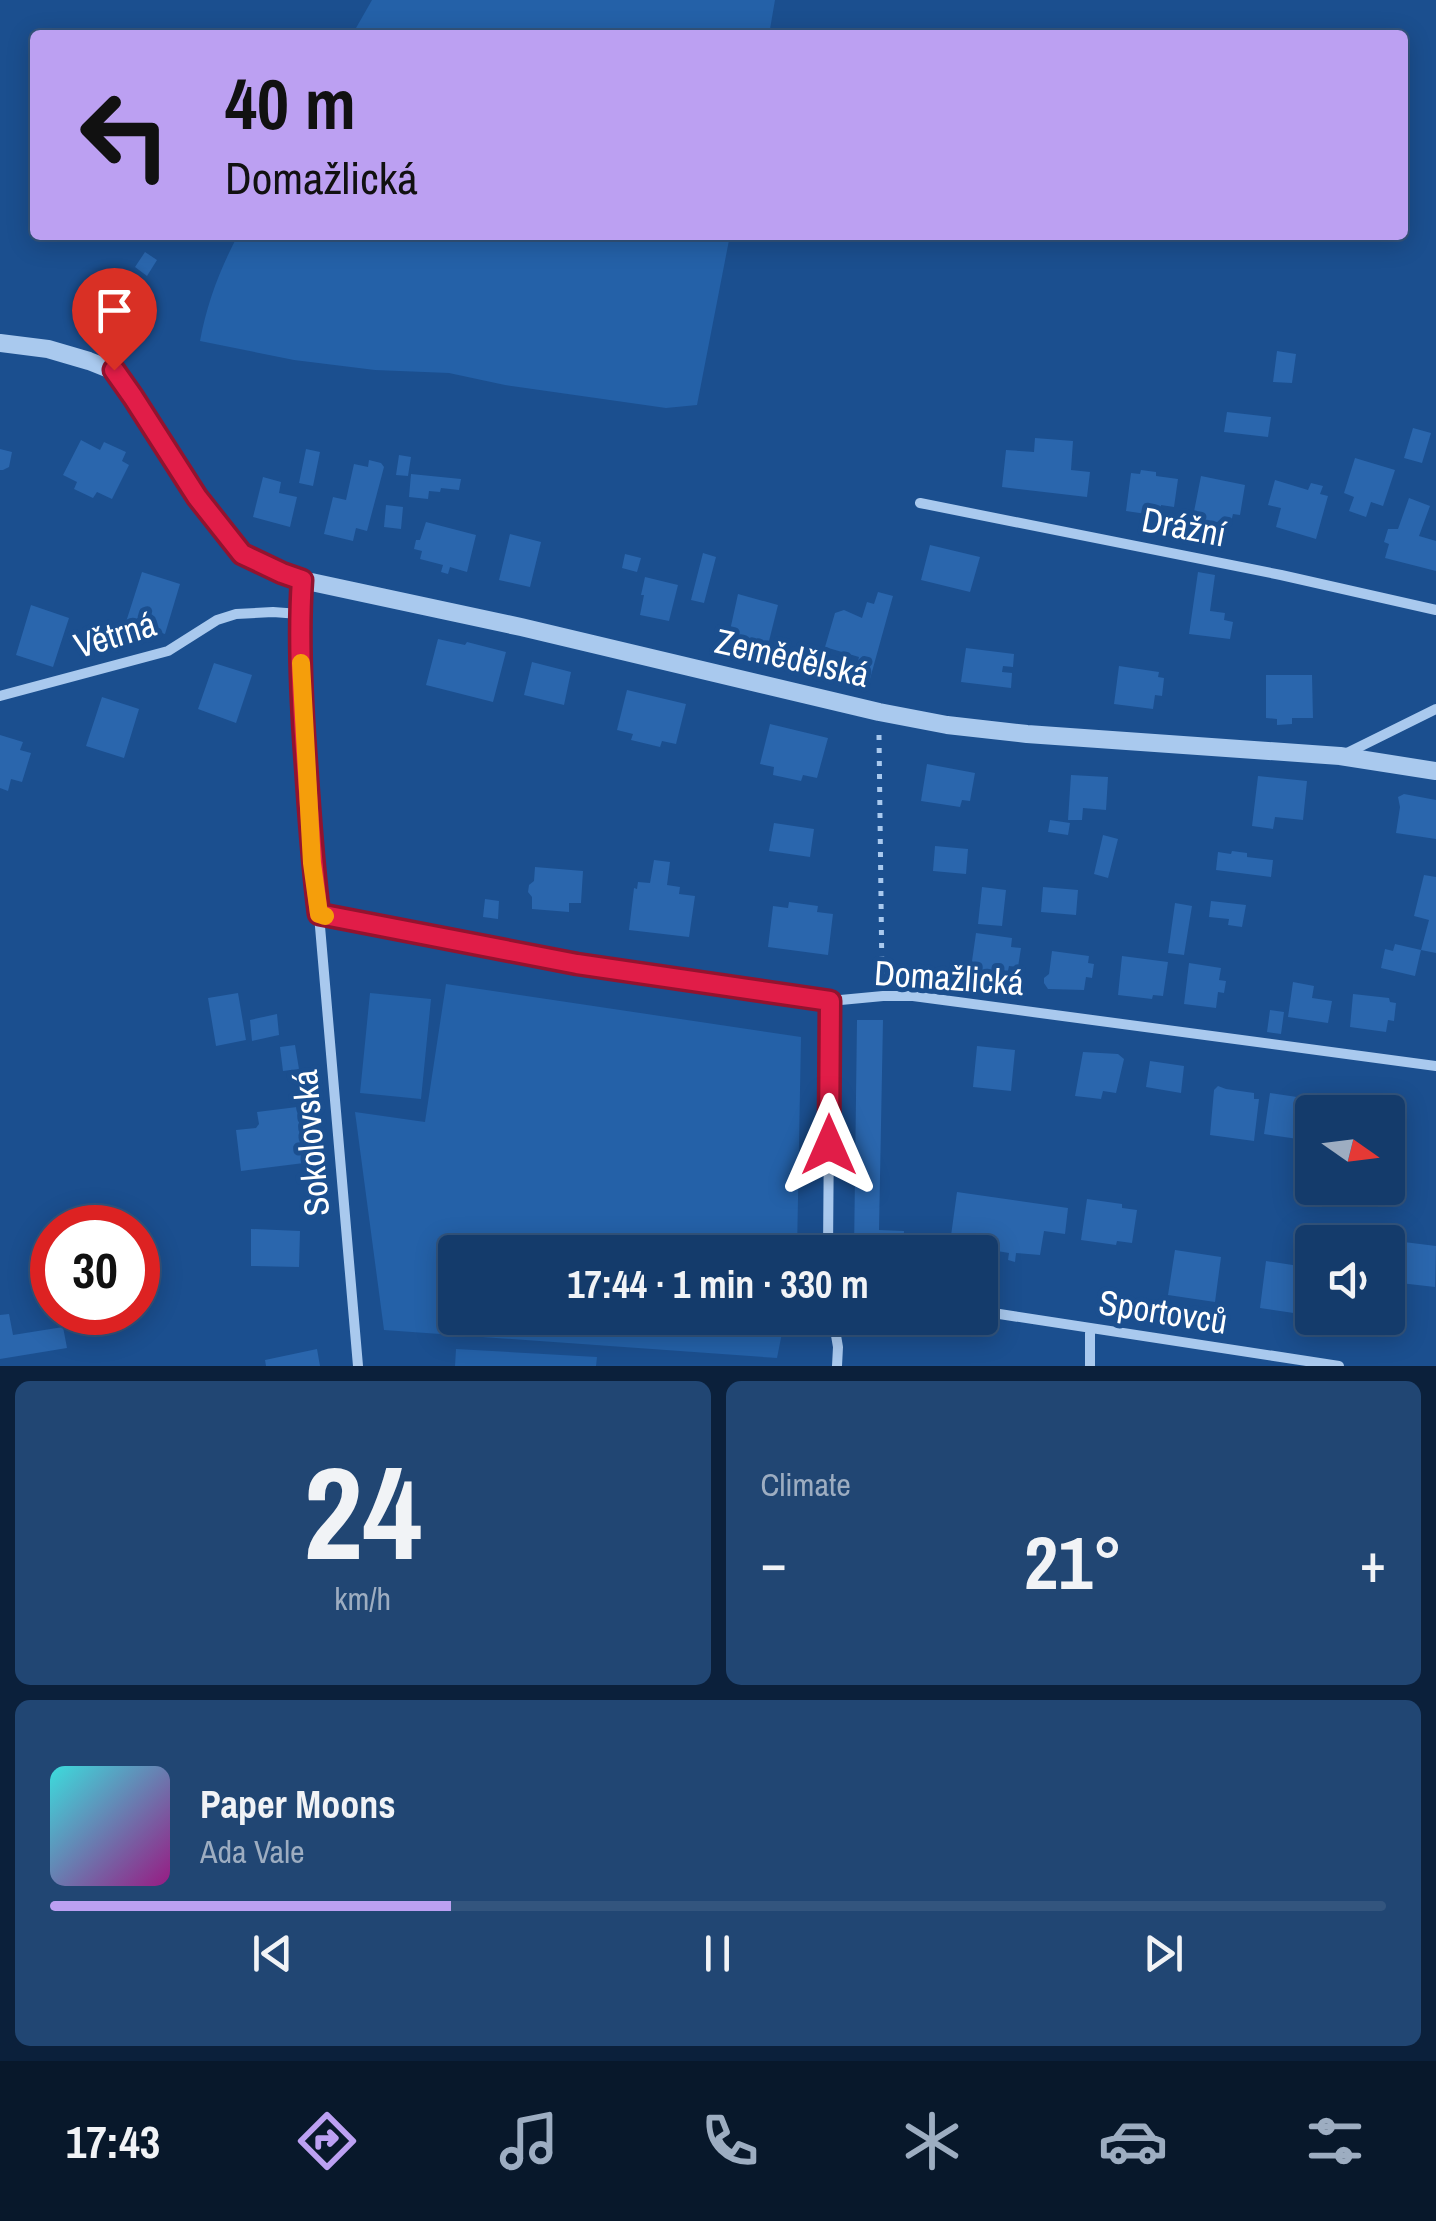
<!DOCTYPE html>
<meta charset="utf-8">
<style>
:root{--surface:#143b6b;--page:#214673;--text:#f1f3f6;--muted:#9dadc1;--line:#33557e;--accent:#bca0f2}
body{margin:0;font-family:"Archivo Narrow",sans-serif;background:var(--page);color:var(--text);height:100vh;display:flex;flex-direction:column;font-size:38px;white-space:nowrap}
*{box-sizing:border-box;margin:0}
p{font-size:32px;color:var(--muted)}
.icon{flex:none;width:55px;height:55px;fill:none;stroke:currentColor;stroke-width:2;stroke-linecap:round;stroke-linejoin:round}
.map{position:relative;height:1366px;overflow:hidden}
.side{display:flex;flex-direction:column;gap:15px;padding:15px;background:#0b203b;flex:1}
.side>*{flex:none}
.guide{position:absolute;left:30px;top:30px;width:1378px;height:210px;border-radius:10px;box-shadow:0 5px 25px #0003,0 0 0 2px var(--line);background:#bca0f2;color:#111;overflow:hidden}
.needle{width:65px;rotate:104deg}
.buttons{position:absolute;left:1295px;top:1095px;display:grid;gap:20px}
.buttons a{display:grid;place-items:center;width:110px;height:110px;border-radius:10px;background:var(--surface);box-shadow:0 5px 25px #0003,0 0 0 2px var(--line);font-size:50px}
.speed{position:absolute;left:30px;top:1205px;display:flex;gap:20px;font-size:50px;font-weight:700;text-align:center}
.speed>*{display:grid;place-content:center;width:130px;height:130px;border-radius:50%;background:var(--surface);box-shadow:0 5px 25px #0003,0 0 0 2px var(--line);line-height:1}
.speed .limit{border:15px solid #d22;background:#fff;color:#111}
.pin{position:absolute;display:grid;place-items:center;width:85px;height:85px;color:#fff;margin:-102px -42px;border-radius:50% 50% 50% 0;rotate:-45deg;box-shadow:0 0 10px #0007}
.pin .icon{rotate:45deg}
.me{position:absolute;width:110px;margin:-55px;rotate:0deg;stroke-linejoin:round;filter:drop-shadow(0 0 8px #0008)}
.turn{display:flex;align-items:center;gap:35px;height:210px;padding:0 30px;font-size:45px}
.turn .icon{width:130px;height:130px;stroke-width:2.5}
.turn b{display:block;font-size:70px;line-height:85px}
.big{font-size:75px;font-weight:800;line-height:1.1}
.side .tile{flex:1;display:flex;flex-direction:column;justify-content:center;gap:15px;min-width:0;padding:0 35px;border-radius:15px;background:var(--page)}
.side .dial{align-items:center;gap:0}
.dial b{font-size:130px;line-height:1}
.song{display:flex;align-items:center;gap:30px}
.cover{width:120px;height:120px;border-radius:15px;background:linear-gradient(135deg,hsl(180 70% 55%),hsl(310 70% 35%))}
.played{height:10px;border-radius:5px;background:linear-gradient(90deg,var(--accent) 30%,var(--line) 30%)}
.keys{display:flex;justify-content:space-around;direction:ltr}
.heat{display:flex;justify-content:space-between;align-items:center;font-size:55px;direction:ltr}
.side .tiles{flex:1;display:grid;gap:15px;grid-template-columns:1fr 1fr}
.tile:last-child{grid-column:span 2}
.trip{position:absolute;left:438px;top:1235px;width:560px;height:100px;border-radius:10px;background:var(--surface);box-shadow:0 5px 25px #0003,0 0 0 2px var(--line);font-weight:800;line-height:100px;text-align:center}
.menu{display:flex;height:160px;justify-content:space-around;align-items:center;background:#08182b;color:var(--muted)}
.menu .icon{width:70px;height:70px}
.menu .current{color:var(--accent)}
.menu b{font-size:45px;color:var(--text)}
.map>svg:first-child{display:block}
.green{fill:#2461a8}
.building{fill:#2a66ad}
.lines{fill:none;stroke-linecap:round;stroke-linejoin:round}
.path{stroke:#a9c9ee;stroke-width:5;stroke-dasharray:5 8;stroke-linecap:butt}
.minor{stroke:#a9c9ee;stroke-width:10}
.tertiary{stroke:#a9c9ee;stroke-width:18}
.route-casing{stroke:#92132f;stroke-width:25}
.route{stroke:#e11d48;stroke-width:18}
.slow{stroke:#f59e0b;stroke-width:18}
.labels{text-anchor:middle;stroke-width:10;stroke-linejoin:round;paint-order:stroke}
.street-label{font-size:35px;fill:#fff;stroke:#1b4f8f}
</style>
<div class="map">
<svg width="1436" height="1366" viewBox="0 0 1436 1366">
<rect width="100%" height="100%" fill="#1b4f8f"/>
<path class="green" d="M372,0H775L769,35H352Z
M238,235H730L697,405L666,408L505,385L449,373L375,370L294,360L200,341C207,303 220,269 238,235Z
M446,984L801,1037L797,1252H455V1318H785L777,1358L384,1330L355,1112L425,1122Z
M370,993L431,999L421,1099L360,1093Z
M456,1349L597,1357L596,1366H455Z"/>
<path class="building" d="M145,252L157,260L147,276L135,267Z
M126,280L138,288L127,303L115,295Z
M1277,351L1296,354L1292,383L1273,382Z
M1227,412L1271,417L1268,437L1224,432Z
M1413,428L1431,433L1422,463L1404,458Z
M1035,438L1073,441L1071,470L1090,472L1087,497L1002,487L1006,450L1034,452Z
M81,440L100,450L104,442L126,452L122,461L129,465L112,499L97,492L93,498L74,489L77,482L63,475Z
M0,449L12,452L9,467L3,470H0Z
M306,449L320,452L313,486L299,483Z
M399,455L411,457L408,476L396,475Z
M1355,458L1395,470L1383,506L1371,502L1366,517L1349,511L1354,497L1344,493Z
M369,460L381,463L384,467L367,531L356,528L353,541L324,534L333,497L346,500L354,464L368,467Z
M1141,470L1156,472V476L1178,479L1174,507L1161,505L1160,516L1126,511L1131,473L1140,474Z
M411,474L461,479L459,490L441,488L440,492L429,491L428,499L409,497Z
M1201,476L1245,485L1240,515L1233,514L1230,526L1216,523L1213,536L1190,532Z
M263,477L281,482L279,493L297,497L290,527L253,517Z
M1275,480L1308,490L1311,483L1323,486L1320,494L1328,496L1316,539L1276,527L1281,508L1268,505Z
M1409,498L1430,506L1419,536L1436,541V571L1385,558L1389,544L1384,542L1388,529H1398Z
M386,505L403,507L401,529L384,527Z
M426,522L476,535L467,572L450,567L448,574L441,572L443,565L420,559L422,551L414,549L416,540H420Z
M510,534L541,542L530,587L499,580Z
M930,545L980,557L970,592L921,580Z
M703,553L716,557L704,603L691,600Z
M625,554L641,558L637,572L622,568Z
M142,572L180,584L165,634L126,622Z
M1198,572L1215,575L1210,611L1225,613L1224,620L1233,622L1230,639L1189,634Z
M645,577L678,585L669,621L640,615L644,595H641Z
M878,592L893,596L868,686L853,682L859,657L825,647L835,613L844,610L862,618L867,602L874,604Z
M738,594L778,605L768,645L729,635Z
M31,605L69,618L53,667L16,655Z
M438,639L465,645L467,642L506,652L493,702L426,685Z
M966,648L1014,654L1013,667L1003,666L1002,672L1012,673L1011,688L961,682Z
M532,662L571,672L564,705L524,695Z
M214,663L252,675L236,723L198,709Z
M1119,666L1159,672L1158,677L1164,678L1162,696L1155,695L1153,709L1114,704Z
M1266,675H1312L1313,718H1292V724L1277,725V719L1266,718Z
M627,690L686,704L676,744L662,741L660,747L631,740L633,734L617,730Z
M102,697L139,709L124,758L86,746Z
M770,724L828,738L817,778L803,775L801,781L773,775L774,767L760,764Z
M0,735L23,742L20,750L31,753L22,782L11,779L8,791L0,788Z
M927,764L975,773L970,801L962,800L960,807L921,801Z
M1071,775L1108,777L1106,810L1083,808L1082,820H1068Z
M1258,776L1307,781L1303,820L1275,817L1273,829L1252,826Z
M1404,794L1436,800V839L1396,833L1400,807L1398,797Z
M1050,820L1070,823L1068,835L1048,832Z
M774,823L814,829L810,857L769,851Z
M1103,835L1118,839L1108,878L1094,874Z
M935,846L968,849L966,874L933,871Z
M1232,851L1247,853V857L1273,860L1271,877L1216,870L1218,852L1231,854Z
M654,860L670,862L667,885L680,887L679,894L695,896L689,937L629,930L634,888L637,889L638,882L650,883Z
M535,867L583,871L581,903H569V912L532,909V897L528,892L529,885L534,881Z
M1424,875L1436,877V953L1421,950L1429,920L1414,916Z
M982,887L1006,890L1002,926L978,924Z
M1043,887L1078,890L1076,915L1041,912Z
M485,899L499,901L498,919L483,917Z
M1211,901L1246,905L1242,927L1228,925L1229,919L1209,917Z
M789,902L818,906L817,912L833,914L828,955L768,947L773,906L788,908Z
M1175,903L1192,906L1184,955L1168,953Z
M976,933L1012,938L1011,947L1021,948L1018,967L1009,966L1006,980L970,975Z
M1395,944L1421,950L1415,976L1381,968L1385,949L1393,951Z
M1052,951L1089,956L1088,963L1094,964L1092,978L1086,977L1084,990L1048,989L1044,983V978L1049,974Z
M1122,956L1168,962L1163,996L1153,995L1152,999L1118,995Z
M1189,963L1221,968L1219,980L1226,981L1224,993L1218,992L1216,1008L1184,1004Z
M1293,982L1314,986L1312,998L1332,1001L1328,1023L1288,1017Z
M238,993L246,1040L216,1046L208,998Z
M1353,994L1389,998L1390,1002L1396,1003L1394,1021L1388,1020L1386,1032L1350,1027Z
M1270,1010L1284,1012L1281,1034L1267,1032Z
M277,1014L279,1035L252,1041L250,1020Z
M857,1020H883L879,1230L904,1231L903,1252H854Z
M295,1045L299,1069L283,1071L280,1047Z
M977,1046L1015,1050L1011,1091L973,1087Z
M1083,1052L1118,1054L1124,1059L1116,1093L1103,1091L1101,1099L1075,1096Z
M1150,1061L1184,1066L1181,1093L1146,1087Z
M1218,1086L1226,1089L1254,1093V1099H1259L1254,1141L1210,1135L1214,1090Z
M1270,1093L1324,1101L1322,1112H1312V1141L1264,1134Z
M1354,1104L1377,1107L1376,1112H1353Z
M297,1107L304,1163L241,1171L236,1130L256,1128L259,1124L257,1112Z
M957,1192L1068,1208L1065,1234L1044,1231L1040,1255L1016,1253L1015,1262L1008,1260L1009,1253L950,1243Z
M1087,1199L1122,1204V1208L1137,1210L1132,1243L1117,1241L1116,1245L1081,1240Z
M251,1229L300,1231L299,1267L251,1266Z
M1404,1242L1436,1246L1435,1287L1400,1283Z
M1175,1250L1221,1257L1215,1302L1168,1295Z
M1266,1261L1312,1268L1307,1315L1260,1308Z
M9,1314L13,1335L63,1327L67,1348L0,1359V1315Z
M317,1349L320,1366H266L265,1360Z"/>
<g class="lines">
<path class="path" d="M879,735L882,979"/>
<path class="minor" d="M920,503L1281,575L1436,610
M302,580C297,636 301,694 305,751C308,806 312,860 319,915L358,1366
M0,696L168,651L217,620L236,614L273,612L299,614
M1343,755L1436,709
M319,915L577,964L830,1001L883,996H913L1436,1066
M828,1252L830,1001
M980,1311L1339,1366
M833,1318L838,1347L837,1366
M1090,1366V1329"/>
<path class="tertiary" d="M0,343L48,349L89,361L114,371L133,397L197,497L242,555L282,573L302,580L521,627L879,712L947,725L1027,734L1340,756L1436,771"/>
</g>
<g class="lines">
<g class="route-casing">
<path id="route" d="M114,370L133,397L197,497L242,554L282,573L302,580C298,636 301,694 305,751C309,806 312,860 319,914L577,964L830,1001L829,1145"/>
</g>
<use href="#route" class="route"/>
<path class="slow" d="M301,663L312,863L319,914L325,916"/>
</g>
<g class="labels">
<g class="street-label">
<text transform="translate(1184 527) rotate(11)" y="12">Drážní</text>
<text transform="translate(115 635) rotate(-17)" y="12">Větrná</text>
<text transform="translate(792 658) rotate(13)" y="12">Zemědělská</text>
<text transform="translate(949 978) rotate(4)" y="12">Domažlická</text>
<text transform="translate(311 1143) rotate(-95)" y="12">Sokolovská</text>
<text transform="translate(1163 1312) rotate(9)" y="12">Sportovců</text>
</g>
</g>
</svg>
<div class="buttons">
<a><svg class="needle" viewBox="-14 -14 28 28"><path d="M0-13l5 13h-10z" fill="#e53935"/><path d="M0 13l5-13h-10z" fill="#9dadc1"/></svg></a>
<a><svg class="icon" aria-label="sound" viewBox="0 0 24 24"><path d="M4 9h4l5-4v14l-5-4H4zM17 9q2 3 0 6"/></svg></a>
</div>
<div class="speed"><div class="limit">30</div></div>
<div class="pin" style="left:114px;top:370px;background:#d93025"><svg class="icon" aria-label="arrive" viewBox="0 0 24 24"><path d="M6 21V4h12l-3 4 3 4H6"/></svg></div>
<svg class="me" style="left:829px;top:1145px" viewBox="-20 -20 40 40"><path d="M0-17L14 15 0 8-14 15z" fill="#e11d48" stroke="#fff" stroke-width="4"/></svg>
<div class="trip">17:44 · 1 min · 330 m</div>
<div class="guide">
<div class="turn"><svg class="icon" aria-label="left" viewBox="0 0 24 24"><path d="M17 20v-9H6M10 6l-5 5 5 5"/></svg><div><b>40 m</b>Domažlická</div></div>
</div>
</div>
<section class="side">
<div class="tiles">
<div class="tile dial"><b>24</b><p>km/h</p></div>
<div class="tile"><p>Climate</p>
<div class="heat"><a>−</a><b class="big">21°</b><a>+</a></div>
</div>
<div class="tile">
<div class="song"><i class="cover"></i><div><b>Paper Moons</b><p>Ada Vale</p></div></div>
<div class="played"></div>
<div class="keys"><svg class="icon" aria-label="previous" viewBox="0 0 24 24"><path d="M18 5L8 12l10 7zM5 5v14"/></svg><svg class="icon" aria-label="pause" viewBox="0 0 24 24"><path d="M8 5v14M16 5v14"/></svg><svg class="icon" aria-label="next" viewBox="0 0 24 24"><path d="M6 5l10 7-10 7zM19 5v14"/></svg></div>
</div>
</div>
</section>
<nav class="menu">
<b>17:43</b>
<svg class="icon current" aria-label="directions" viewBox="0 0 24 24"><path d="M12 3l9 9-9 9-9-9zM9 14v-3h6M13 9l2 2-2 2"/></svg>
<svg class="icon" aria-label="music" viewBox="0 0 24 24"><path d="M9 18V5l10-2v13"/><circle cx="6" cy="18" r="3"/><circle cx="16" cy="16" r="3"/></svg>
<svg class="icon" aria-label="phone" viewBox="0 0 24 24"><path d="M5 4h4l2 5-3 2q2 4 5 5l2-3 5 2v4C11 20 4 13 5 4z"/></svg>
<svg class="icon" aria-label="climate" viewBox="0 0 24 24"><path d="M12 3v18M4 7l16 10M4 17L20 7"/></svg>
<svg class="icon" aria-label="car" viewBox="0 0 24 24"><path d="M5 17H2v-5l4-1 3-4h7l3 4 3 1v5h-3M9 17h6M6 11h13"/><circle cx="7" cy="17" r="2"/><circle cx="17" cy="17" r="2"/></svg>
<svg class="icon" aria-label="filters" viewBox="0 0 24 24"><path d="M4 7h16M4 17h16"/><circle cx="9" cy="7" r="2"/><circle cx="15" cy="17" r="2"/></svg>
</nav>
